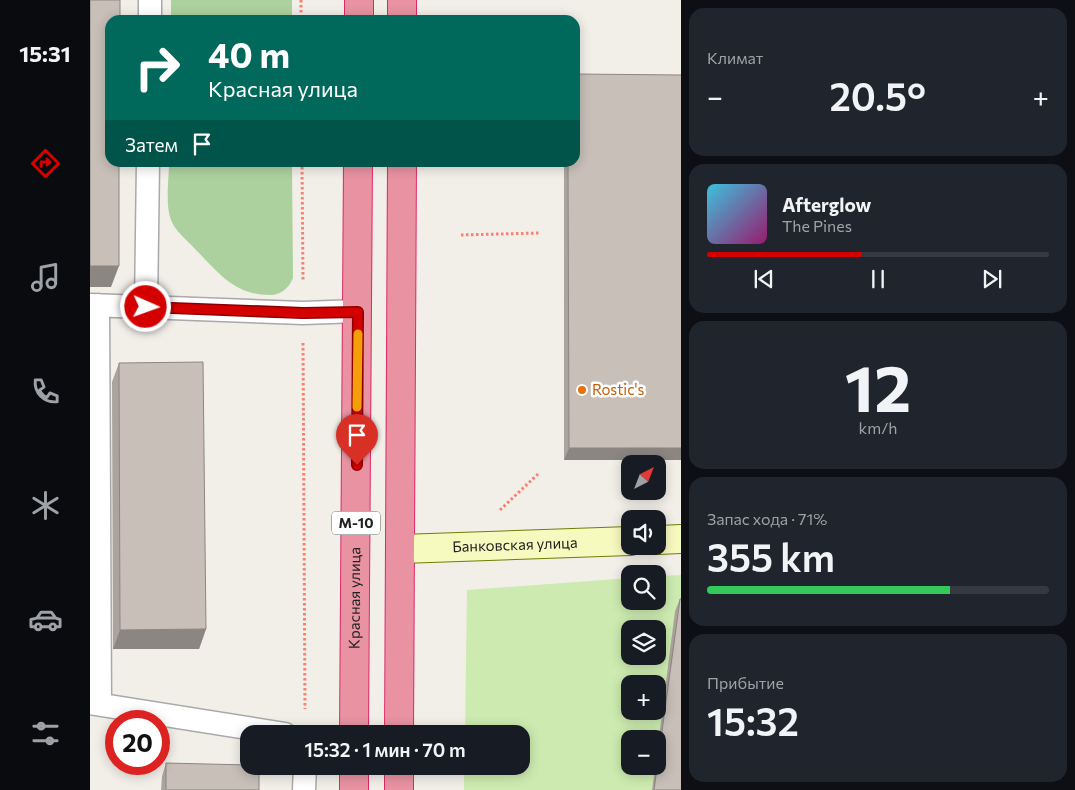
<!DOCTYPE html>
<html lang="ru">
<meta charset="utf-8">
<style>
:root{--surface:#171b24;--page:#20242c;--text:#f1f3f6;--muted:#9ea1a6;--line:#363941;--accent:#d40000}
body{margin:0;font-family:Commissioner,sans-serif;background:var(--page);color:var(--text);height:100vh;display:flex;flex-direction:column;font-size:19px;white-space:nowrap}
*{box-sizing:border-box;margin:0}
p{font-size:16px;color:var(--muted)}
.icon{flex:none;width:28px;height:28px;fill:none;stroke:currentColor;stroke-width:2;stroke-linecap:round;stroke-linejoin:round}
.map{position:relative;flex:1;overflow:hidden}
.sheet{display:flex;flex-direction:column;gap:8px;padding:8px;background:#0d0f14;width:394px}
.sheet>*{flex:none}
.hud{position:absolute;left:15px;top:15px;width:475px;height:152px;border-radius:15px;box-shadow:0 2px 12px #0003;background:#00695c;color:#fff;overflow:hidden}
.needle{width:32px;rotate:42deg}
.fabs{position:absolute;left:531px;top:455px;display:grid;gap:10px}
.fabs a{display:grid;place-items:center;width:45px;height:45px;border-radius:10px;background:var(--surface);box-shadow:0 2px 12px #0003;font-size:25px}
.speed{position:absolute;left:15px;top:710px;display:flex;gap:10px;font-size:25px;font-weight:700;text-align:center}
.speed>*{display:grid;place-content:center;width:65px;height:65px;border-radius:50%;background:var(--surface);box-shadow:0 2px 12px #0003;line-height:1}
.speed .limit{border:8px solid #d22;background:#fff;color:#111}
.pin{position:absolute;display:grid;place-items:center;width:42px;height:42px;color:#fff;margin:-51px -21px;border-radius:50% 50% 50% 0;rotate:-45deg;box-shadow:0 0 5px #0007}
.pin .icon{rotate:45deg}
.me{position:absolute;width:55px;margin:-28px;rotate:92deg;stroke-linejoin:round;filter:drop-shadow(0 0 4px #0008)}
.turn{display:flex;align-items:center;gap:18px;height:105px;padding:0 20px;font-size:22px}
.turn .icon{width:65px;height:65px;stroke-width:2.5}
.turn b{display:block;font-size:35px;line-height:42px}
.then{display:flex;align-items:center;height:48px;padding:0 20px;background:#0003;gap:10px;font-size:19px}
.big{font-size:38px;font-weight:600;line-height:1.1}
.sheet .widget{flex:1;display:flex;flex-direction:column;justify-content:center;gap:8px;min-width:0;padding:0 18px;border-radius:15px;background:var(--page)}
.sheet .dial{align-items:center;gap:0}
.dial b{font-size:65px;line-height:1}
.song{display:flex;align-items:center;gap:15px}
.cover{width:60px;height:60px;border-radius:8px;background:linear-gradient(135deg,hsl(190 70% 55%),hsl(320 70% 35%))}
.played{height:5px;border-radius:2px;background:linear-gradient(90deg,var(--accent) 45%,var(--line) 45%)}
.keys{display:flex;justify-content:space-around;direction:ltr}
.heat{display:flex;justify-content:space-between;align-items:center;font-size:28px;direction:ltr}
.charge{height:8px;border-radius:4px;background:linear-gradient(90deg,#34c759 71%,var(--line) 0)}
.trip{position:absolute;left:150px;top:725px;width:290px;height:50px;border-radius:15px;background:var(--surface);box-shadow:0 2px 12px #0003;font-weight:600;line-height:50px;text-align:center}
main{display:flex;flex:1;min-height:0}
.tabs{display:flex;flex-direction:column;width:90px;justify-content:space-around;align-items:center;background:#090b0e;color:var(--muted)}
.tabs .icon{width:35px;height:35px}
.tabs .active{color:var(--accent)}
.tabs b{font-size:22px;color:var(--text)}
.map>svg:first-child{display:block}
.grass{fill:#cdebb0;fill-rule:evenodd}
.forest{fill:#add19e}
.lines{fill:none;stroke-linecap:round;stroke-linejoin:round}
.lane-casing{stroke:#a9a9a9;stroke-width:25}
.secondary-casing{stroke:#707d05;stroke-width:30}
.highway-casing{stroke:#dc2a67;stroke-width:30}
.path{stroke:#fa8072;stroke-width:3;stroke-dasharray:2.5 2.5;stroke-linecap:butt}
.lane{stroke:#fff;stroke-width:22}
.secondary{stroke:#f7fabf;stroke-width:28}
.highway{stroke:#e892a2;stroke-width:28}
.wall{fill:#aba49e}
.shaded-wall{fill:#8b8681}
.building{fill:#c7bfb8;stroke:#8b8681}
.route-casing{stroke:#8a0000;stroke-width:12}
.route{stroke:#d40000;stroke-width:9}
.slow{stroke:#f59e0b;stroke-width:9}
.food-dot{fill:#e8710a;stroke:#fff;stroke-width:2}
.labels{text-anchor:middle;stroke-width:5;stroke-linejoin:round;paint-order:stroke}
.shield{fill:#fff;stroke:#646464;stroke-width:1}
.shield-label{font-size:14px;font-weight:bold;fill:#222}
.food-label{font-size:15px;fill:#c56008;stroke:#fff;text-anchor:start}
.street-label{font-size:15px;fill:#222;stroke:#fff}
</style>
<main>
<nav class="tabs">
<b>15:31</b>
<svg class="icon active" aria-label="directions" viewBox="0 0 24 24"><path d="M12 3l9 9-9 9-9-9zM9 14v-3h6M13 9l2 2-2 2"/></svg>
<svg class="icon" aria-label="music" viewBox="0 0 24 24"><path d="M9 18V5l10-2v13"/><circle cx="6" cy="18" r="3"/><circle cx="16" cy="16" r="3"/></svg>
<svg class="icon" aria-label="phone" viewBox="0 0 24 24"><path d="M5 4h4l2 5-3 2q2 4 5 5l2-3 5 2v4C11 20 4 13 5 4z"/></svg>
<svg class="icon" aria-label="climate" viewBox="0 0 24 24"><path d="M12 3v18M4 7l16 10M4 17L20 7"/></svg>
<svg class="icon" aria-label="car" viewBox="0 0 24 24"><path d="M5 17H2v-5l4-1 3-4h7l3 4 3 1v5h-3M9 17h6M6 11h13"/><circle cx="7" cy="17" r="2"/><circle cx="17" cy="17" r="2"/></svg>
<svg class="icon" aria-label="filters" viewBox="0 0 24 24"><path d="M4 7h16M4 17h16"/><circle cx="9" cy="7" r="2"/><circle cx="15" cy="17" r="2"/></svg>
</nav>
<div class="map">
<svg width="592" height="790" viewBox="0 0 592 790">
<rect width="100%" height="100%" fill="#f2efe9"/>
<path class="grass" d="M591,575V612L568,745V739H540V766H565L562,790H374V766H431V734H375L377,590L540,578V601H568V576ZM540,629H568V656H540ZM540,684H568V711H540Z"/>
<path class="forest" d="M81,0H202V20H81Z
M79,163H202L203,278C199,288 191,295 180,295C144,295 129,273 105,249C97,240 85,231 81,220C75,205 79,179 79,163Z"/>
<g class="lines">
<g class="lane-casing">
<path id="lane" d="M60,20V0
M0,305L213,313L268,311
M8,305L10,704
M56,307L58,162
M0,703L195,734
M214,790L215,766"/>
</g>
<g class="secondary-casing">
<g id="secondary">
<path d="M568,540L592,539"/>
<path id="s1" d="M311,549L540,541"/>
</g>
</g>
<g class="highway-casing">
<g id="highway">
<path d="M269,20V0"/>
<path d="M312,20V0"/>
<path id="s2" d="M264,734L268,162"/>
<path d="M309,734L312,162"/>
<path d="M264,790V766"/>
<path d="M309,790V766"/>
</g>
</g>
<path class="path" d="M211,0V20
M212,162L213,282
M371,235L450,233
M213,343L215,709
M410,510L448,474"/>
<use href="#lane" class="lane"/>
<use href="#secondary" class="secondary"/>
<use href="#highway" class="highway"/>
</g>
<path class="wall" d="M592,75V460H474V162H485Z
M29,363L116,629L109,649H23L22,382Z
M590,599L592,790H562L565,766H568V745L585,611Z
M76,763L169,790H71L72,776Z"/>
<path class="shaded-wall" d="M0,266H29L21,287H0Z
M479,448H592V460H474Z
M116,629L109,649H23L30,630Z"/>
<path class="building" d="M0,0H30V20H20V162H29V266H0Z
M485,74L592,75V448H479L478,162H485Z
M113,362L116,629L30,630L29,363Z
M590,599H592V790H564Z
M76,763L159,765V766H169V790H76Z"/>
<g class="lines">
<g class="route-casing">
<path id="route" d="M56,307L213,313L268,312L267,465"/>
</g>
<use href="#route" class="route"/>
<path class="slow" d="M267,407L268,334"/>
</g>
<circle class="food-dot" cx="492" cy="390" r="5"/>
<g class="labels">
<rect class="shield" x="242" y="511.5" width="48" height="23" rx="4"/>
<g class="shield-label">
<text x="266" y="528">М-10</text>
</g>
<g class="food-label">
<text x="502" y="395">Rostic's</text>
</g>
<g class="street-label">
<text dy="5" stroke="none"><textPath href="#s1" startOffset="114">Банковская улица</textPath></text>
<text dy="5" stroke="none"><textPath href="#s2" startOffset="136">Красная улица</textPath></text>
</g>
</g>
</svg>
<div class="fabs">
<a><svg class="needle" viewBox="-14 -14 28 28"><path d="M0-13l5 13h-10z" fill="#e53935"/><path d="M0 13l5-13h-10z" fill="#9ea1a6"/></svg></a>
<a><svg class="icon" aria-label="sound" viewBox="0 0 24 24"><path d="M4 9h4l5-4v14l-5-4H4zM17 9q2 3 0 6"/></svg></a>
<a><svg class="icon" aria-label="search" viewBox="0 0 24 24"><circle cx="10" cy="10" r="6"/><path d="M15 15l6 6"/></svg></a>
<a><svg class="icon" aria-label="layers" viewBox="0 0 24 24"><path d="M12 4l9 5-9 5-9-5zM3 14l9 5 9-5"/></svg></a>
<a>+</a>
<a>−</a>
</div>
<div class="speed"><div class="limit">20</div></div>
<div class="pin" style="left:267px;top:465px;background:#d93025"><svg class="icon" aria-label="arrive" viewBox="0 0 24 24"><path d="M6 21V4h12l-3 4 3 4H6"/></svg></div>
<svg class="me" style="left:56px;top:307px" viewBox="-20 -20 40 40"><circle r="17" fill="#d40000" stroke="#fff" stroke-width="3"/><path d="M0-11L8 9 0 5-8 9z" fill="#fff"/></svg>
<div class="trip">15:32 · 1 мин · 70 m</div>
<div class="hud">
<div class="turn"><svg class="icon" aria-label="right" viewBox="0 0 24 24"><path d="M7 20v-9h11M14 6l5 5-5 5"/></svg><div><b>40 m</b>Красная улица</div></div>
<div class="then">Затем<svg class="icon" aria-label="arrive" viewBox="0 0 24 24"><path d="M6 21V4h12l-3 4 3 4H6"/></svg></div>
</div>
</div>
<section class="sheet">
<div class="widget"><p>Климат</p>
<div class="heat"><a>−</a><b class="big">20.5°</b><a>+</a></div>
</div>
<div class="widget">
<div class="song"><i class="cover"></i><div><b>Afterglow</b><p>The Pines</p></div></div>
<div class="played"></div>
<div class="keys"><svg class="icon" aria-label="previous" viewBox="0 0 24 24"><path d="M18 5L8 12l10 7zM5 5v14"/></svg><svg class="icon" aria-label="pause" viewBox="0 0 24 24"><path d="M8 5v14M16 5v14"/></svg><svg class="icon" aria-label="next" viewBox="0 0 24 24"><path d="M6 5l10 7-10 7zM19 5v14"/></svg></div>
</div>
<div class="widget dial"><b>12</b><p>km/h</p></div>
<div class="widget"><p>Запас хода · 71%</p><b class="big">355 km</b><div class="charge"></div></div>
<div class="widget"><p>Прибытие</p><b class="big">15:32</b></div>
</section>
</main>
